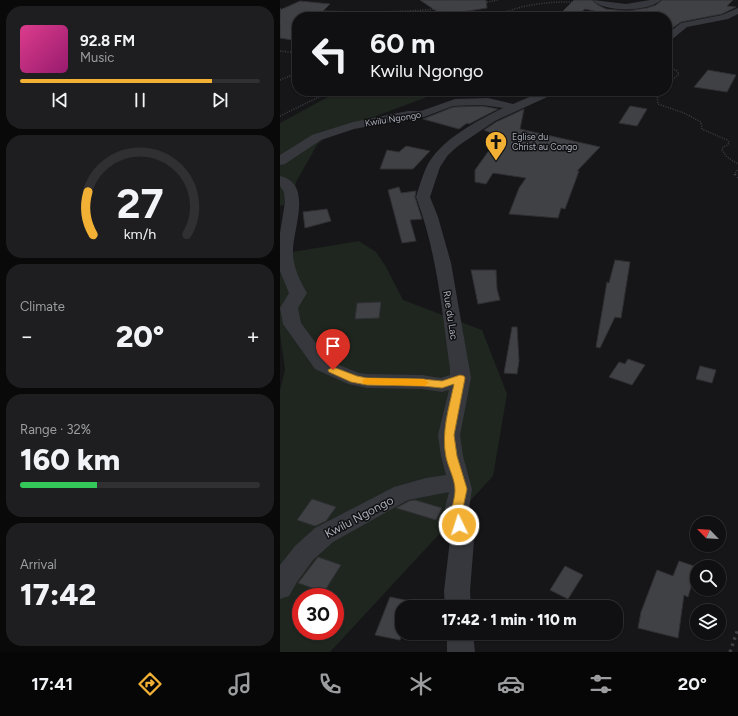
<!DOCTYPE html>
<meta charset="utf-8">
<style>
:root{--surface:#101012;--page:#1e1e20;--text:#f1f3f6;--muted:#9c9d9f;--line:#303032;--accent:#f2b134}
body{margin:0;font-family:Figtree,sans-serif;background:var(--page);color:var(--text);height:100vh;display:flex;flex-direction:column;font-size:15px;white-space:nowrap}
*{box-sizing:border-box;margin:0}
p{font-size:13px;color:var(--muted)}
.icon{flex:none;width:22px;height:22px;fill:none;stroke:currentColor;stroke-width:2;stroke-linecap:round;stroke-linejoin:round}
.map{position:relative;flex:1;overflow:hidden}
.panel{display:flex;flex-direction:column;gap:6px;padding:6px;background:#09090a;width:280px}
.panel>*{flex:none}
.guide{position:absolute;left:12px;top:12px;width:380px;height:84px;border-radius:16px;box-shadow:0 1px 3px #0004,0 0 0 1px var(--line);background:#101012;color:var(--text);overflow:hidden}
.needle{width:26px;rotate:295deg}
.tools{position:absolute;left:410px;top:516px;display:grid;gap:8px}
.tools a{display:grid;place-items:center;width:36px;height:36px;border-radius:50%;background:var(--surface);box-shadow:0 1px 3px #0004,0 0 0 1px var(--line);font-size:20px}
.speed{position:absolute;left:12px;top:588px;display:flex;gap:8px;font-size:20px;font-weight:700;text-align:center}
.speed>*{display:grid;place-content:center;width:52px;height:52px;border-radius:50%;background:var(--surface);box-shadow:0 1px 3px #0004,0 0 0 1px var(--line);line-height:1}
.speed .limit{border:6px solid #d22;background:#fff;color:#111}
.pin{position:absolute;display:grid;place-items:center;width:34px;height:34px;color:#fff;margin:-41px -17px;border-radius:50% 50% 50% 0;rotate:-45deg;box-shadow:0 0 4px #0007}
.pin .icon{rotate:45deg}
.me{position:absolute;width:44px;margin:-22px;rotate:356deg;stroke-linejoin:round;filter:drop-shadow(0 0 3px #0008)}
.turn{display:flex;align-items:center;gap:14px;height:84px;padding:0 12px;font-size:18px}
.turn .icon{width:52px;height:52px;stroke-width:2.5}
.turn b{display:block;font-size:28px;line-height:34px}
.big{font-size:30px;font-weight:800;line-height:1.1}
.panel .card{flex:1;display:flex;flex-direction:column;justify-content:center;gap:6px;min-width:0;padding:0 14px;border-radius:16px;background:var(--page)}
.panel .dial{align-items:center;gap:0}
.dial svg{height:104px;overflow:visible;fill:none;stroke:var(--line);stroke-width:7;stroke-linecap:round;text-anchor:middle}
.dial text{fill:var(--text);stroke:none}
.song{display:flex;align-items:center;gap:12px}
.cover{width:48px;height:48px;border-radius:6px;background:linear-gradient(135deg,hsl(330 70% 55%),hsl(320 70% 35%))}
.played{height:4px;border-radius:2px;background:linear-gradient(90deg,var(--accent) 80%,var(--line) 80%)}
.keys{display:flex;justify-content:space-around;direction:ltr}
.heat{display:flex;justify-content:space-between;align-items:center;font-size:22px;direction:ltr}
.charge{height:6px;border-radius:3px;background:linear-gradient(90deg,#34c759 32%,var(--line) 0)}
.trip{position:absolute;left:115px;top:600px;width:228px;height:40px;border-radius:16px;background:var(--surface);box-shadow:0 1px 3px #0004,0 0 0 1px var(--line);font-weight:800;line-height:40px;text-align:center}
.dock{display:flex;height:64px;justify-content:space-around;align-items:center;background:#060607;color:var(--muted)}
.dock .icon{width:28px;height:28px}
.dock .active{color:var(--accent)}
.dock b{font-size:18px;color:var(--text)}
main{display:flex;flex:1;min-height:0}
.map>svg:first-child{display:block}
.green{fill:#1e261f;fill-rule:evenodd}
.building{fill:#404145;stroke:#303034}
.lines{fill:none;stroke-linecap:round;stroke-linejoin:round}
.path-far2{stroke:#3d3f44;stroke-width:1.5;stroke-dasharray:1 1.5;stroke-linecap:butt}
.path-far1{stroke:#3d3f44;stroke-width:2;stroke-dasharray:1.5 2.5;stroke-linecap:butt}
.path{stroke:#3d3f44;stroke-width:3.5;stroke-dasharray:2.5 4;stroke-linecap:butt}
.minor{fill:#37383d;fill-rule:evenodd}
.route{fill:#f2b134;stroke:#9d7322}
.slow{fill:#f59e0b}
.labels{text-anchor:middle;stroke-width:3;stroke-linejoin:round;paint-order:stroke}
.far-street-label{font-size:9px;fill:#a8adb8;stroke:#111113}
.far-poi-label{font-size:9px;fill:#a8adb8;stroke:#111113;text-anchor:start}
.street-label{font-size:10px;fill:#a8adb8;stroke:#111113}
.near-street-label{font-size:12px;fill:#a8adb8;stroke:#111113}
</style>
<main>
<section class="panel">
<div class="card">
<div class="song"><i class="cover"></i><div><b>92.8 FM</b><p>Music</p></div></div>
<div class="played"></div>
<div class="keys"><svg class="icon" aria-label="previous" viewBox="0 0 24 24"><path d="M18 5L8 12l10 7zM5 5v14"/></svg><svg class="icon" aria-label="pause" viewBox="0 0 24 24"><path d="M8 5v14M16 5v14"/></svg><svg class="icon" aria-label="next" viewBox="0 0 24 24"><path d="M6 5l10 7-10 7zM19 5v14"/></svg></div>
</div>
<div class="card dial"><svg viewBox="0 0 100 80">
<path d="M14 69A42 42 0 1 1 86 69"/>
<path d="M14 69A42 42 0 0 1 10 36" stroke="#f2b134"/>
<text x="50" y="56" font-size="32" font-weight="700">27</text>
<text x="50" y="72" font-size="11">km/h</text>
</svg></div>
<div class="card"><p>Climate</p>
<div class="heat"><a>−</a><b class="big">20°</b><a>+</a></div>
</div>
<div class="card"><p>Range · 32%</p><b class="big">160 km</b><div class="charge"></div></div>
<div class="card"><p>Arrival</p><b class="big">17:42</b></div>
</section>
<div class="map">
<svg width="458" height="652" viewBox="0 0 458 652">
<rect width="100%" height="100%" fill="#161618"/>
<path class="green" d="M59,91H163L75,124L53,130L37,145L16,182L13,203L0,206V123Z
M79,241L96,252L106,267L123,300L202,330L227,394L213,476L50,652H0V390L5,370L0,333V254ZM21,597H55V631H21Z"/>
<path class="building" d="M140,0H206L207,8L162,15Z
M294,0H312L318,5L326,9L347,11L367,8L376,5L382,0H453L447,6L456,7L442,14L401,22L391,29L387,30V17H380L367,11L359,16L342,13L336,16L305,9L295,17H277Z
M20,1L50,4L37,17H17V37L12,40L0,38V10Z
M428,70L456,75L447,92L414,87Z
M202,106L218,109L189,124L187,123L179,129L143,119L173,107Z
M350,106L367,109L357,126L339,123Z
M244,109L240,129L320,147L297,171H299L285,209L281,208L278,218L229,214L239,188L246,178L213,173L206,184L195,182V170L215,142L210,141L218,136L204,130L216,122Z
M126,146L150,151L133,169H100L107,150L119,152Z
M119,187L121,193L136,191L135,197L142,219L130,220L136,241L122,243L108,190Z
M47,209L51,221L25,228L23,212Z
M335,260L350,262L341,318L335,317L320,348L316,347L327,282L329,283Z
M191,270H216L217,289L220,300L198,304Z
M101,302L99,318L75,319L77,303Z
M232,327H237L239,361L237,374L224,373Z
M348,359L365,365L352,385L329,377L339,362L345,364Z
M420,366L436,370L432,383L416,379Z
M32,499L56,507L46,521L35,526L17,520Z
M135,500L162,508L156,520L116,508L129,501Z
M38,557L61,565L44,592L18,583Z
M399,561L417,567L408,597L404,595L398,638L358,628L361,612L377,570L393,576Z
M285,566L303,575L288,599L270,590Z
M110,597L135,602L133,607H122V633H123L120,640L95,635Z"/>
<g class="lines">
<path class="path-far2" d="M0,9C73,13 146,15 218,0
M216,17C239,3 281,0 307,3
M0,22L17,23
M0,51L17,53
M387,67L396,70L399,74L387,85
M0,80L17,73
M380,91L377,93L378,104L404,113L421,122L422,129L447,140L449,142L448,145L443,147L442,150L447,157L458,164
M0,116L51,91
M454,175L458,169"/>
<path class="path-far1" d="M455,174L458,178"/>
<path class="path" d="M450,652L458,629"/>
<path class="minor" d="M313,0L346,4L370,0H381C369,12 324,13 313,0Z
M458,8V14L448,19L407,27L390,41L387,42V34L401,23L442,15Z
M263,91H278L276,93L215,121L178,146L168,155L160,167L150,197L158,217L171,263L191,378L180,435L183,456L192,489L189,508L194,540L190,591L191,607H165L164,591L170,540L165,508L169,492L128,500L53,542L33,560L17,582L9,596L0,599V565L15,546L35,528L114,487L146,478L166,475L161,456L158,435L169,390L162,392L142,389L87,388L68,384L35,369L3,324L0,308L9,293L0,271V233L5,202L4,192L0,186V176C35,184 11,232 13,255C14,269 20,281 27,293L18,308L21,323L49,361L79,373L87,374L142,375L161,378L170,375V369C162,311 157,252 136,197C139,187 142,177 146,168C158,141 198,120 223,108L202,105L173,106L144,117L128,119L74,129L41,140L5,164L0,165V155L32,135L73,122L128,111H141L175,99L208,98L233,104Z
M167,633H193L195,652H167Z"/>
</g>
<path class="route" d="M53,367L77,376L87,378L142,379L162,381L180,375L184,376L185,378L174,435L177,456L187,489L183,508L185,525L183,529L179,530L175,529C167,513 175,503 175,490C175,479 168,467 166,457C161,432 169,408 174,384L162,388L142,386L87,385L71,382L49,372L48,370Z"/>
<path class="slow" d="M87,378L144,379L149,383L144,386L84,384L82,381L84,379Z"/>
<defs>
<g id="church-pin" transform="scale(1.15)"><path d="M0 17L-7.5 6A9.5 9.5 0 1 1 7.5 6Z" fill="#f2b134" stroke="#111113"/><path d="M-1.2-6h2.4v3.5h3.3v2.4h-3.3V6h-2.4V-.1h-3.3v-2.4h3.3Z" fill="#111"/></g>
</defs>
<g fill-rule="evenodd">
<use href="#church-pin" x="216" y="142"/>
</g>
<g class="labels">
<g class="far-street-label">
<text transform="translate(113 119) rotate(-9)" y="3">Kwilu Ngongo</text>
</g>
<g class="far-poi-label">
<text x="232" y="140">Eglise du<tspan x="232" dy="10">Christ au Congo</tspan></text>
</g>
<g class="street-label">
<text transform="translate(171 315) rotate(81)" y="4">Rue du Lac</text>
</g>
<g class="near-street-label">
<text transform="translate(79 517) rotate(-28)" y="4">Kwilu Ngongo</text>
</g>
</g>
</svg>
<div class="tools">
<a><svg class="needle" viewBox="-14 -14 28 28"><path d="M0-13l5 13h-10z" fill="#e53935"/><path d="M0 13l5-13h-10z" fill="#9c9d9f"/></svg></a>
<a><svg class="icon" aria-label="search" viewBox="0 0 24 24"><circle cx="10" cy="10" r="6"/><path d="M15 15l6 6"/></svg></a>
<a><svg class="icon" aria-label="layers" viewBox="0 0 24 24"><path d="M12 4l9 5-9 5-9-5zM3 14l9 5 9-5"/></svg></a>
</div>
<div class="speed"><div class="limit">30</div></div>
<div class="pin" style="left:53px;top:370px;background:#d93025"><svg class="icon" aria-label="arrive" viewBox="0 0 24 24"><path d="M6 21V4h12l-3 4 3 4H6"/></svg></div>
<svg class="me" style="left:179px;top:525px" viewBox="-20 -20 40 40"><circle r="17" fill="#f2b134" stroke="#fff" stroke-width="3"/><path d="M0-11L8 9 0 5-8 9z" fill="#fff"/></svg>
<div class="trip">17:42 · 1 min · 110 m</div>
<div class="guide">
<div class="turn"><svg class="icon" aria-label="left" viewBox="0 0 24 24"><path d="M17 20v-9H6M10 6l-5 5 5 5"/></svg><div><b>60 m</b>Kwilu Ngongo</div></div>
</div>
</div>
</main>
<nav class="dock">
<b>17:41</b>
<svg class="icon active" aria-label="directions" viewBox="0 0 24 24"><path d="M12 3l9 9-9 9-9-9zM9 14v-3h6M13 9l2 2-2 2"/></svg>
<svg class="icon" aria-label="music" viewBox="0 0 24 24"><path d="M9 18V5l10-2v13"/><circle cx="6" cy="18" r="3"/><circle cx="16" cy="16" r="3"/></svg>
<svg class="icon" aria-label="phone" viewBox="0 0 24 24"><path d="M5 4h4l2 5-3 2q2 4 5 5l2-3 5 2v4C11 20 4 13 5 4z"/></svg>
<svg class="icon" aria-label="climate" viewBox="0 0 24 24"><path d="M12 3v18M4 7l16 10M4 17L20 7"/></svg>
<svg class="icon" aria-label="car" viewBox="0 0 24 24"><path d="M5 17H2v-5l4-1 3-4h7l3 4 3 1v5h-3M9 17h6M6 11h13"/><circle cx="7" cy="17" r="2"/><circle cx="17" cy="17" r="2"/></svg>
<svg class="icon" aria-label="filters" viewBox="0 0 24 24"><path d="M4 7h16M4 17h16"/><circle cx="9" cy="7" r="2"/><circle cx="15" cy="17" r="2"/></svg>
<b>20°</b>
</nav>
